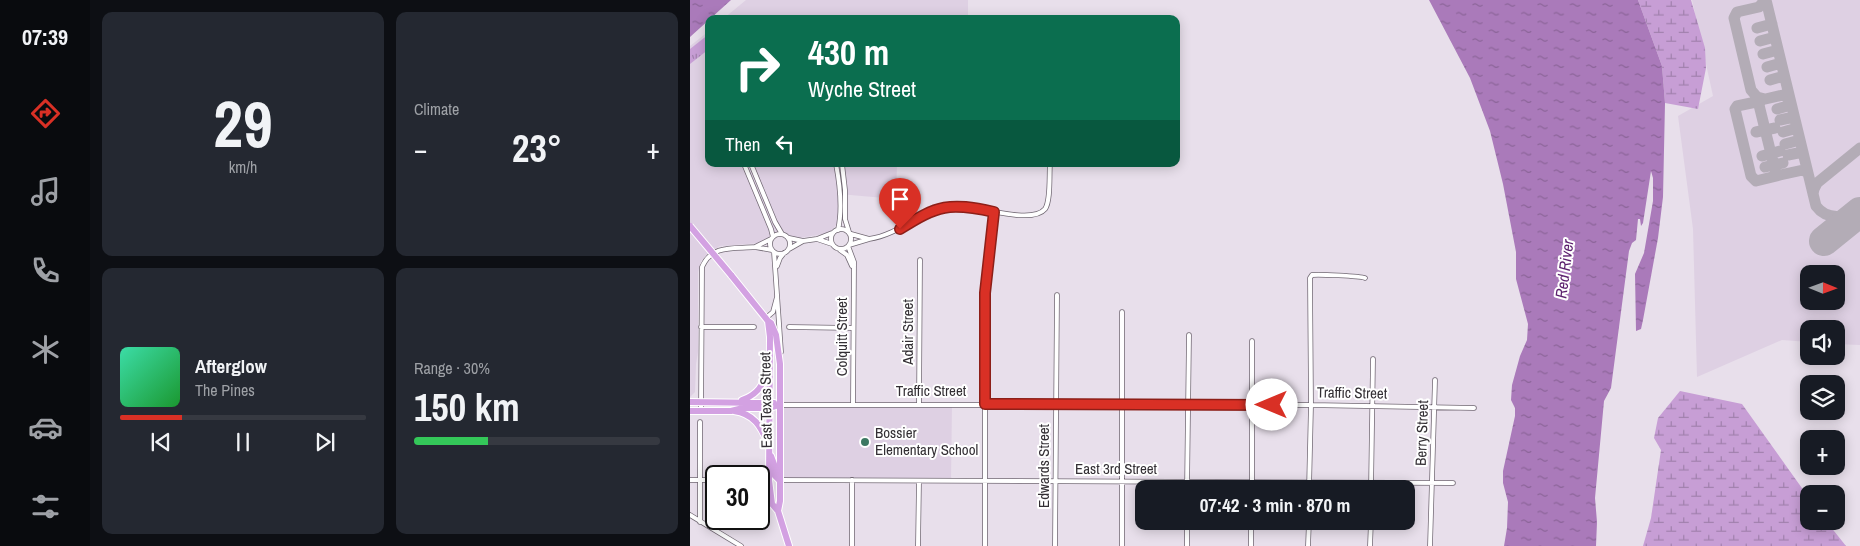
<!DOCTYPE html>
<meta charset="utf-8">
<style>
:root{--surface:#171b24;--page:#242831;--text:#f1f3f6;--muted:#9ea1a6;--line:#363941;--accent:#d93025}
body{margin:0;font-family:"Archivo Narrow",sans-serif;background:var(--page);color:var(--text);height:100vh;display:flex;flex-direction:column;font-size:19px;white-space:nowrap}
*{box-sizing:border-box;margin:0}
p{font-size:16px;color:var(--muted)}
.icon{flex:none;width:28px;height:28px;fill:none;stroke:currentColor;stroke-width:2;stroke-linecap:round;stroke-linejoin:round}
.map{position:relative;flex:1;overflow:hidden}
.sheet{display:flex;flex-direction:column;gap:12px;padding:12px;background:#0d0f14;width:600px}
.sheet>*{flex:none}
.guide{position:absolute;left:15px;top:15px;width:475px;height:152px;border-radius:10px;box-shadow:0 2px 12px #0003;background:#0b6e4f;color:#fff;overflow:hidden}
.needle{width:32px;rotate:91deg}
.fabs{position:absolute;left:1110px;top:265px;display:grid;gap:10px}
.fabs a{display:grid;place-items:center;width:45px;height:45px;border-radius:10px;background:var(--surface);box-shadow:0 2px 12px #0003;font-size:25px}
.speed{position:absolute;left:15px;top:465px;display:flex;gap:10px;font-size:25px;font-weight:700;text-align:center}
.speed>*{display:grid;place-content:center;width:65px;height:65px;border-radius:50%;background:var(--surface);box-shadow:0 2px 12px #0003;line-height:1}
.speed .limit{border:2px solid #111;border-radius:8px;background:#fff;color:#111}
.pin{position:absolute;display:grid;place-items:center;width:42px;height:42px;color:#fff;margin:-51px -21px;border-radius:50% 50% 50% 0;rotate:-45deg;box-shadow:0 0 5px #0007}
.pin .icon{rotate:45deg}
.me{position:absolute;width:55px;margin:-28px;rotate:270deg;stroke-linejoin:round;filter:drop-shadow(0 0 4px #0008)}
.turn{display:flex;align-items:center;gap:18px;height:105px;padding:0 20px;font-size:22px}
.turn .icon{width:65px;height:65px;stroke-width:2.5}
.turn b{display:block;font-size:35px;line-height:42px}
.then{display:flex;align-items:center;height:48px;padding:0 20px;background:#0003;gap:10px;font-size:19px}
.big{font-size:38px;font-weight:700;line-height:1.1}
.sheet .widget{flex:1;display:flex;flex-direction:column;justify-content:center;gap:8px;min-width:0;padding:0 18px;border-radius:10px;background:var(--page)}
.sheet .dial{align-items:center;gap:0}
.dial b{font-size:65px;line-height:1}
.song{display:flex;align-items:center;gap:15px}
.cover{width:60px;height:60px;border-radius:8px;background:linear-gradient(135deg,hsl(160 70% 55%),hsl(130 70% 35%))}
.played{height:5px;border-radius:2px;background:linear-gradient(90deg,var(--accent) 25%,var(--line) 25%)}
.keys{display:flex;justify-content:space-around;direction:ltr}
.heat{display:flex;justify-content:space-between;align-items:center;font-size:28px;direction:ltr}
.charge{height:8px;border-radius:4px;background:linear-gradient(90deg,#34c759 30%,var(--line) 0)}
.sheet .tiles{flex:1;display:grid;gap:12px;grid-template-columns:repeat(2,1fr)}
.trip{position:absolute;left:445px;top:480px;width:280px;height:50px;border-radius:10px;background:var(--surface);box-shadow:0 2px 12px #0003;font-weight:700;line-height:50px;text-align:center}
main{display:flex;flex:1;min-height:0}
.tab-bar{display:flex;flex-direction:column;width:90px;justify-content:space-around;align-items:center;background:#090b0e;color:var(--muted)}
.tab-bar .icon{width:35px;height:35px}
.tab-bar .on{color:var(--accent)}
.tab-bar b{font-size:22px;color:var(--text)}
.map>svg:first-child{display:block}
.built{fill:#ded0e3;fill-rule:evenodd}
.grass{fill:url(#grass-tufts)}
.wetland{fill:url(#wetland-marsh)}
.water{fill:url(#water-ripples)}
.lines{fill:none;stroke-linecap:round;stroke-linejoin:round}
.taxiway{stroke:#b3acb6;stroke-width:11}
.runway{stroke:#b3acb6;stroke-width:30}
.street-casing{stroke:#726974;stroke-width:5.5}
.primary-casing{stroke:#fff;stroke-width:8}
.street{stroke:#fff;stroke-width:4}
.primary{stroke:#d3a1e2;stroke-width:6}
.primary-bridge-casing{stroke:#fff;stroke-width:8;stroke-linecap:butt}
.primary-bridge{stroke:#d3a1e2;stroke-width:6}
.route-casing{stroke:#8d1f18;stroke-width:12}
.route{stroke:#d93025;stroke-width:9}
.poi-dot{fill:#3c7862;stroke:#fff;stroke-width:2}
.labels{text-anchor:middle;stroke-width:4;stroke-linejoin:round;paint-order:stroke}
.street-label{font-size:15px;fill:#332f34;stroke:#fff}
.poi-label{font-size:15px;fill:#332f34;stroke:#fff;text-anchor:start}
.water-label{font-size:16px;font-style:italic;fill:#5b1f6d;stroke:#fff}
</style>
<main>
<nav class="tab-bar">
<b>07:39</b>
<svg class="icon on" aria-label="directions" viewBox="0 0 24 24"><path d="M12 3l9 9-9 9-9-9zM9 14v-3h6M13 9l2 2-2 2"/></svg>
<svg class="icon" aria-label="music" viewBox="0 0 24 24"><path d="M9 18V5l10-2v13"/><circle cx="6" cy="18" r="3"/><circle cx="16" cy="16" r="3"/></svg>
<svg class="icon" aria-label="phone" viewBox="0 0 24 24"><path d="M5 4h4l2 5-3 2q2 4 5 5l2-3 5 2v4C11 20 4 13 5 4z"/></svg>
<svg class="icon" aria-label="climate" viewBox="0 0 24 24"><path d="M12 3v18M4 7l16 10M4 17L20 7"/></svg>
<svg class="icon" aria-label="car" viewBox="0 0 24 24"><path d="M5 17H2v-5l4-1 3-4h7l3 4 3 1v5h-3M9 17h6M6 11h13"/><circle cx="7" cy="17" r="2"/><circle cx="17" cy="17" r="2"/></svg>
<svg class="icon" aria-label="filters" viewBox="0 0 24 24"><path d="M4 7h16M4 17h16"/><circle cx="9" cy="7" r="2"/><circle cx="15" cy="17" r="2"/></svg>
</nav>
<section class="sheet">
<div class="tiles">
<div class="widget dial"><b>29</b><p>km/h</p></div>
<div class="widget"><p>Climate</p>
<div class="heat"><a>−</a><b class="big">23°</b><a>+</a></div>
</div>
<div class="widget">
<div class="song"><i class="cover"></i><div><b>Afterglow</b><p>The Pines</p></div></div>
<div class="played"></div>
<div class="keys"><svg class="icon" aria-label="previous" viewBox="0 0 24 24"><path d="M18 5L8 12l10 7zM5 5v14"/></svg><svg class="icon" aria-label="pause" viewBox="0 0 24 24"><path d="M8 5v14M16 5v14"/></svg><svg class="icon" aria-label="next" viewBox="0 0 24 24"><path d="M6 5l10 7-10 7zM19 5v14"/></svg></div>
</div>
<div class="widget"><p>Range · 30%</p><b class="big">150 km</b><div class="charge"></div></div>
</div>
</section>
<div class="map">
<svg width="1170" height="546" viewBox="0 0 1170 546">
<defs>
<pattern id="grass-tufts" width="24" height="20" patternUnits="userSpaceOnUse" patternTransform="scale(1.25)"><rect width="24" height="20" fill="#c79ed5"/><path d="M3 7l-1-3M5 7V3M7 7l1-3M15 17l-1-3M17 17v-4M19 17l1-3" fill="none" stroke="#a281ae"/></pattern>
<pattern id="wetland-marsh" width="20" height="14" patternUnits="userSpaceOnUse" patternTransform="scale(1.25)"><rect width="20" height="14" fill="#c79ed5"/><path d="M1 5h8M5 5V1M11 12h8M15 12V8" fill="none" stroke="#a281ae"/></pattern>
<pattern id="water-ripples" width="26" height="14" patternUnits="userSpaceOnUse" patternTransform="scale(1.25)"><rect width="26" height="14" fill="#aa7aba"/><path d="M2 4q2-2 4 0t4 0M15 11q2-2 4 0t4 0" fill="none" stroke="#8b6498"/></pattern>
</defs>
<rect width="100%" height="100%" fill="#e8dfeb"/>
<path class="built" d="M56,0H278V19H33Z
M1002,0H1170V345L1146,344V329H1119V342L1092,340L1007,377L1003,229L988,116L1023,96ZM1119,274H1146V301H1119Z
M19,31V164H207L206,199L149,194L147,224L139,233L109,238L101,237L92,230L81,235L78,240L70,243L30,246L19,252L11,261L8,272V352L6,364L5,392L0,397V46Z
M262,404L261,481L89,480V405Z"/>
<path class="grass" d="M19,34V49L0,64V49Z"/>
<path class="wetland" d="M948,0H1001L1015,48L1016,68L1008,109L975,103L972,66Z
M990,391L1052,404L1119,498V521H1136L1156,546H953L961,518L971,450L964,438L968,418Z"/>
<path class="water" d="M0,0H41L0,37Z
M739,0H948L972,66L975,103L973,197L968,238L953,320L951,329L946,331L945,274L954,253L963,201V178L961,171L953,223L951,226L950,219H948L946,240L942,243L939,251L921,388L914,401L905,498L907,522L906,546H814L817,528L818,502L813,483V471L825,416V408L821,400L822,385L830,356L837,340L838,324L826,279V252L813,184L800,131L780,78Z"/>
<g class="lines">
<path class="taxiway" d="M1075,0L1069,7L1047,12L1044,18L1061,90L1067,97L1075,99
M1076,0L1126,206C1137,221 1155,217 1170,212
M1067,28L1082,24
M1070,41L1085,37
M1073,54L1088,50
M1077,67L1091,63
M1080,80L1094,76
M1100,99L1093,95L1071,100L1069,105L1086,174L1090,175L1113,170L1118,173
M1069,105L1066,102L1047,106L1045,109L1061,176L1066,181L1090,175
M1087,109L1101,105
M1090,120L1104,117
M1066,132L1085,128
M1093,132L1107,128
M1095,144L1110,140
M1098,155L1113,152
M1072,156L1090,151
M1075,167L1093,163
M1123,194L1124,189L1127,183L1170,148"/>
<path class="runway" d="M1134,241L1170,212"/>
<g class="street-casing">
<path id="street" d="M54,164L81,229L83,237
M61,164L85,222L92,234
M146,164C150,185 153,208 148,230
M152,164L155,190V219L159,232
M141 239a10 10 0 1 1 20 0a10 10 0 1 1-20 0Z
M80 244a10 10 0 1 1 20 0a10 10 0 1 1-20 0Z
M81,239L65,247L82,250
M179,239C214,234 233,205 268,205C286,206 342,225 355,209C361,201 359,174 360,164
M113,241L127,239
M142,244L127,239L142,233
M159,245L179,239L161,234
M158,246L164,262L163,404
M99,249L113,241L99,238
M150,250L157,255L162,266
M84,252L91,352
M87,266L90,258L94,253
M76,318L83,312L87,297
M11,327H64
M99,327L163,328
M229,404L230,260
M89,405H621L784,408
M11,411L12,267C22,244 44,249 65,247
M0,480H26
M69,480H79
M89,480L763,483
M497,489L499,335
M562,489V341
M619,489L621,405L620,278L622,275C627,274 670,276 675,278
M681,489L683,359
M0,515L51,546
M497,521V546
M10,522V422
M162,546V480
M228,546L229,481
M295,546V293L304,212
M365,546L367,295
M432,546V312
M561,546V521
M618,546L619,521
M680,546L681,521
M740,546L745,380"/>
</g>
<g class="primary-casing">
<path id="primary" d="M41,275L78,321L81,323L86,335L90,364V501L88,511
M78,321L80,337L79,480L82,504L88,511L99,546
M52,400C67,395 74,385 77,370
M0,402L84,403
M0,411H41L53,408H80L89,405
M44,411C64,414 71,426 78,444
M81,456L84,464L85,476L89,480"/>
</g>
<use href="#street" class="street"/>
<use href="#primary" class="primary"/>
<g class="primary-bridge-casing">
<path id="primary-bridge" d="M0,226L41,275"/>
</g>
<use href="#primary-bridge" class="primary-bridge"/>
</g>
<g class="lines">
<g class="route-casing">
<path id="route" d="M210,229C248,205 259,202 304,212L295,293V404L582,405"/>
</g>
<use href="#route" class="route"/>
</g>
<circle class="poi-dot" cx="175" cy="442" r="5"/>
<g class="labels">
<g class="street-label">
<text transform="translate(218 332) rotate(-90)" y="5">Adair Street</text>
<text transform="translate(152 337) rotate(-90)" y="5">Colquitt Street</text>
<text x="241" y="396">Traffic Street</text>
<text transform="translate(662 393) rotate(1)" y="5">Traffic Street</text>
<text transform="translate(76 400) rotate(-91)" y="5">East Texas Street</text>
<text transform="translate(732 433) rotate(-88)" y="5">Berry Street</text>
<text transform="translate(354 466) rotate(-90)" y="5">Edwards Street</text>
<text x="426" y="474">East 3rd Street</text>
</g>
<g class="poi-label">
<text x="185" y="438">Bossier<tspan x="185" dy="17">Elementary School</tspan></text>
</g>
<g class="water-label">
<text transform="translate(874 269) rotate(-83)" y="6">Red River</text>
</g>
</g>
</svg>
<div class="fabs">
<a><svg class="needle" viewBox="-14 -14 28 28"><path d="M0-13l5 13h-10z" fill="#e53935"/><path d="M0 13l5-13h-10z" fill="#9ea1a6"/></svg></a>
<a><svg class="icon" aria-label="sound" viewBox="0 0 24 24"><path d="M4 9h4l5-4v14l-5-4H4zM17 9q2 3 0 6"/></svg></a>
<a><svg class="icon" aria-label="layers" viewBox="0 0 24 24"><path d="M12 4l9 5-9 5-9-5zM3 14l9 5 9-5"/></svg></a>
<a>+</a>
<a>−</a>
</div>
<div class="speed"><div class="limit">30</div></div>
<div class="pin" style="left:210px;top:229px;background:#d93025"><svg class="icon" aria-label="arrive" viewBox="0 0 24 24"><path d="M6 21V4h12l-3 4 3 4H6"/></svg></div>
<svg class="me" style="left:582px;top:405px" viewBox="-20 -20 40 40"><circle r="19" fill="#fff"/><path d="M0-13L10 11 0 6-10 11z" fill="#d93025"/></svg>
<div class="trip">07:42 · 3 min · 870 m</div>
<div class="guide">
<div class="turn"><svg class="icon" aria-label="right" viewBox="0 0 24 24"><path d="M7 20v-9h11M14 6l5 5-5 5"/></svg><div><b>430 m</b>Wyche Street</div></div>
<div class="then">Then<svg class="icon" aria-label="left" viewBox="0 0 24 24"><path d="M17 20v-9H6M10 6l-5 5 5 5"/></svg></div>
</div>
</div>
</main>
